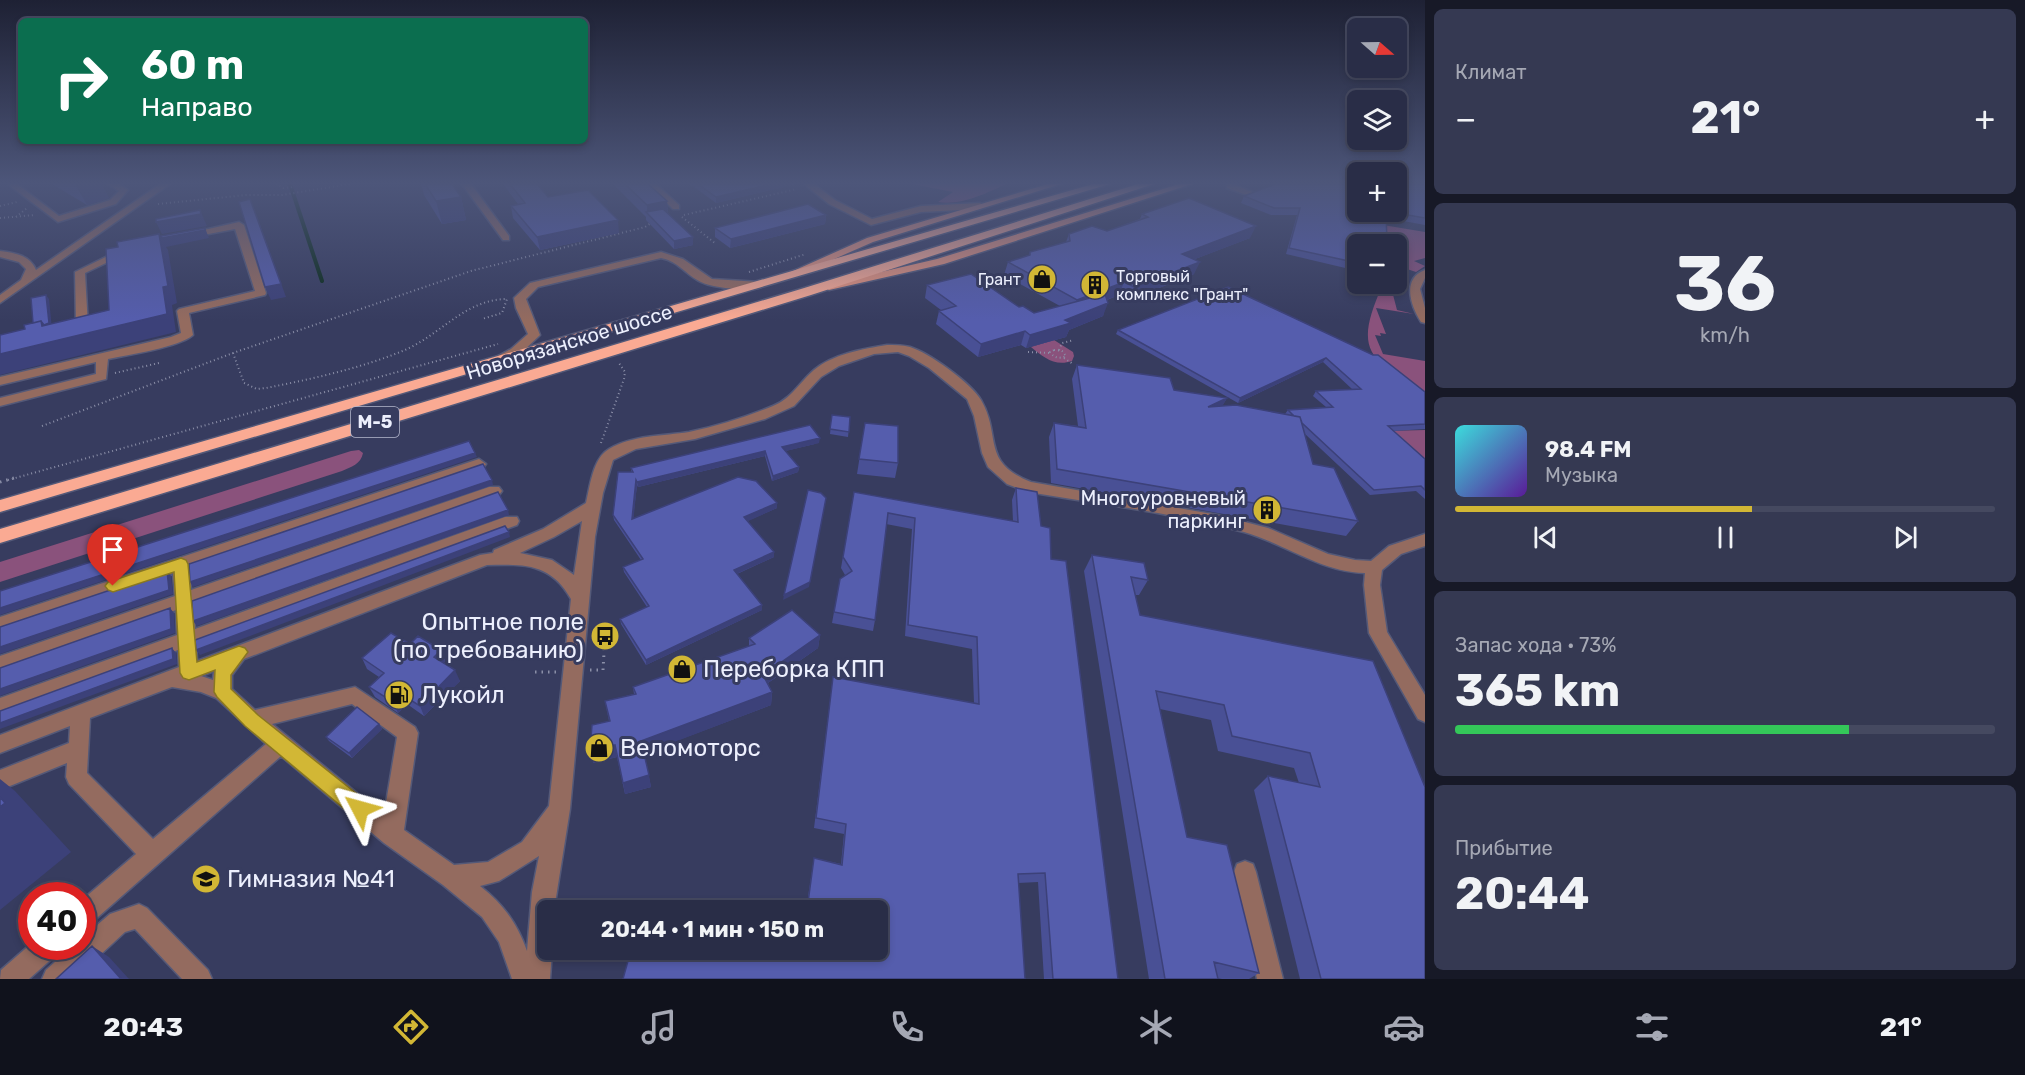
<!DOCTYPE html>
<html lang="ru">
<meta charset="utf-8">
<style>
:root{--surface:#292d47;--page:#353952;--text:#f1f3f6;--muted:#a5a8b4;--line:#454960;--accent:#d2b735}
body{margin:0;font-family:Rubik,sans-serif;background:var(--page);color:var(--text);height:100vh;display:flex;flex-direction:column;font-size:22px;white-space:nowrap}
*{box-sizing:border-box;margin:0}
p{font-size:20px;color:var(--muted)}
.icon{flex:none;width:33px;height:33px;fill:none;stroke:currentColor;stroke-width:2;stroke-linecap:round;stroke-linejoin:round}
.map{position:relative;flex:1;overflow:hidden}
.drawer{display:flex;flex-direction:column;gap:9px;padding:9px;background:#171927;width:600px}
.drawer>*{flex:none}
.top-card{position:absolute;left:18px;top:18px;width:570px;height:126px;border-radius:9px;box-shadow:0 3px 9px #0003,0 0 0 2px var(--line);background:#0b6e4f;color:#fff;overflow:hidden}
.needle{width:39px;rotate:110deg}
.tools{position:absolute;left:1347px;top:18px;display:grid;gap:12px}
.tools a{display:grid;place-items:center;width:60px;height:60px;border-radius:9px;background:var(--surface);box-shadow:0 3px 9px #0003,0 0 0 2px var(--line);font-size:30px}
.speed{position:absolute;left:18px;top:882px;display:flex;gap:12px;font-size:30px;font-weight:700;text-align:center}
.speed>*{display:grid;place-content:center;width:78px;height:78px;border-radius:50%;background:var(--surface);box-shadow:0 3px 9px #0003,0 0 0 2px var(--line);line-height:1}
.speed .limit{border:9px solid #d22;background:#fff;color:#111}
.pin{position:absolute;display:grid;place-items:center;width:51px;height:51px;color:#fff;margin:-62px -26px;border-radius:50% 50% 50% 0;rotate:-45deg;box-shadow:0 0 6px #0007}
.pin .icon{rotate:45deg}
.me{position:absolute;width:66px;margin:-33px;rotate:309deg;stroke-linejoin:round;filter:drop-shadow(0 0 4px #0008)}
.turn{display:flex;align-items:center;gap:21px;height:126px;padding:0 24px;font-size:27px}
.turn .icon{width:78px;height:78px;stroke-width:2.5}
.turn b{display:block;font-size:42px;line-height:51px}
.big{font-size:45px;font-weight:700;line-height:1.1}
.drawer .tile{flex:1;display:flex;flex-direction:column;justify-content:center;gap:9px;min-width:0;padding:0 21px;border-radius:9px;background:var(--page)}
.drawer .dial{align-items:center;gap:0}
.dial b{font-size:78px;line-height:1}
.song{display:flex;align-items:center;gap:18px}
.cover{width:72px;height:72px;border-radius:9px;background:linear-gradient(135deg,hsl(180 70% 55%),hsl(270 70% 35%))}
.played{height:6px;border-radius:3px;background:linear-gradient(90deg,var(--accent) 55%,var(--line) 55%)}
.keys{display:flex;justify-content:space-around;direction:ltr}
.heat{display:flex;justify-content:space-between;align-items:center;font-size:33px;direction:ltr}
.charge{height:9px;border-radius:4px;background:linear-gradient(90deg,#34c759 73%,var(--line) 0)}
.trip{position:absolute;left:537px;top:900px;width:351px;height:60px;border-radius:9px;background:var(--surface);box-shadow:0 3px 9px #0003,0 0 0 2px var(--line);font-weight:700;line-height:60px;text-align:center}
.tab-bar{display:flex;height:96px;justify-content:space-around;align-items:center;background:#10121c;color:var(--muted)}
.tab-bar .icon{width:42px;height:42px}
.tab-bar .active{color:var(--accent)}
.tab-bar b{font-size:27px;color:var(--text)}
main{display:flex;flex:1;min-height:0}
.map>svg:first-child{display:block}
.green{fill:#8a527c}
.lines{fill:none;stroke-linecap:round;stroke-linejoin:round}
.stream{stroke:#092a18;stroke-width:4}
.minor-casing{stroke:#545978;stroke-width:3}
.major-casing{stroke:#545978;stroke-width:3}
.highway-casing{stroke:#545978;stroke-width:3}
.path-far1{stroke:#8b8fa8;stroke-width:2;stroke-dasharray:1 3;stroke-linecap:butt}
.path{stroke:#8b8fa8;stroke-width:3;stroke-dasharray:1.5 5;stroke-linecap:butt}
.minor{fill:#946b5f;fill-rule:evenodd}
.major{fill:#e6937c;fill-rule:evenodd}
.highway{fill:#faaa93;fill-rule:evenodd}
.wall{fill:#495095}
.shaded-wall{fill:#3c4179}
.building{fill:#555dad;stroke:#3c4179;stroke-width:1.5}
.route{fill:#d2b735;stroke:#872;stroke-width:1.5}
.labels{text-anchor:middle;stroke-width:6;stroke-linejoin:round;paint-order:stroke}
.far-poi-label{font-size:16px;fill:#eceffd;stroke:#373c5f;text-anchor:start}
.shield{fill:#373c5f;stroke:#b6b9ce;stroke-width:1.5}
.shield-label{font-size:18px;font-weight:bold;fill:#eceffd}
.street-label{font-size:20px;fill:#eceffd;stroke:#373c5f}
.poi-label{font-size:20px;fill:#eceffd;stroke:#373c5f;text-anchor:end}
.near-poi-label{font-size:24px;fill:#eceffd;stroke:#373c5f;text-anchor:start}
</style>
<main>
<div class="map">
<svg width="1425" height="979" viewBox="0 0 1425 979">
<rect width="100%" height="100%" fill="#373c5f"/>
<path class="green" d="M913,184H1006C987,193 960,206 938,202L953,192Z
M1383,225L1425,232V258L1414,261L1425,266L1416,272L1401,267L1397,271L1396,244H1383Z
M1383,284H1391L1407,289L1391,287L1397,310L1414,314L1376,308L1386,334L1380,333L1381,336L1375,335L1383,354L1425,361V399C1372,357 1351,355 1383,284Z
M1054,340L1073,352L1074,356L1072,361C1055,367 1043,357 1031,347Z
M1425,430V467L1385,431Z
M359,450L363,453C361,464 351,467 342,471L0,582V562L351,451Z"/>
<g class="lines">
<path class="stream" d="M290,184L322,281"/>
<g class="minor-casing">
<path id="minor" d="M17,184L59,216L110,200L119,191L108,184H119L128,190L116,204L58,222L9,185Z
M160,184H170L0,303V295L21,280L26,269L19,262L0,257V251C15,253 30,255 36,270Z
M462,184H471L509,236V240H503Z
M647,184H656L679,205V209H673Z
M804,184H814L835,200L872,219L921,206L980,203L985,206L980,209L921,212L871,225L829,204Z
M1227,184H1233L1254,193L1250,196L1227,188Z
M239,222L244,225L266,293L265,295L189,313L193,335C180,347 128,355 108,359L106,379L0,406V398L96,374V362L0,385V377L171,337L181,333L177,311L179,309L255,291L235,229L187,238L182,235Z
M120,250L129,252L85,273L88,327L82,330H70V326L76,324L75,272Z
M661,252L683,259L712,279L760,282L765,285C755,293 713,288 701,282C686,275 678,261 661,258L538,287L526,299L540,335L519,355L499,363L493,359L511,349L528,334L516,308L514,298L530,283Z
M1425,270V278L1420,289L1425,308V323L1421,322C1411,306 1401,279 1425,270Z
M887,345C894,345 902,345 910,347C929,353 970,382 981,400C1002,436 980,462 1031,482L1218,515L1268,528L1328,554L1355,560L1371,561L1389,546L1425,534V546L1401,554L1382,570L1380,585L1387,632L1425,695V722L1418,719L1369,633L1364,585L1365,573C1321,572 1286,544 1244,532C1174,513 1100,504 1028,492L1007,484L988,467L982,453L974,416L967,399L929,368L909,356L898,352L874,354L839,366L821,377L794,406L765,419L695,439L636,449L613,460L603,493L595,537L570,809L554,910H548V950H552L550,979H512L499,942L482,917L443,885L384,843L281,756L90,924L82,928V900L136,854L69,784L66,777L67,763L0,790V770L69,743L70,726L0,753V735L179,667L178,650L0,716V698L177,635L176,610L0,672V656L175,596L173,573L0,631V617L479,459L486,464L484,467L190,567L191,590L489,487H499L502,491L499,495L193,604L195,629L505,517H517L519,521L517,525L196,643L197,661L480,555L493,553L494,550L543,529L586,503C590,486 593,458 609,449C632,435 664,436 689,432C718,426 746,417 773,406C791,399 799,383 814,370C833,354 863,349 887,345ZM582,521L574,575L552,560L520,553L554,537ZM487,565C524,564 551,563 571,599L549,806L522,842L488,862L454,865L404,830L418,733L415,727L355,687L255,710L232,689V675L244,659ZM214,671L213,680L201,676ZM172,687L201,692L216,698L266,744L153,839L87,773L90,718ZM352,704L397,737L384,815L272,724ZM539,856L532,892L527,951C517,923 503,904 480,886L499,881Z
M1245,861L1253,864L1256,872L1283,979H1257L1234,872L1237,864Z
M139,904L147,908L208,970L212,979H182L135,929L125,932L74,979H42L46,970L73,946H82V938L110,914Z
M32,943V946H59L56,955L29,979H0L1,970Z"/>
</g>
<g class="major-casing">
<path id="major" d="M1048,184H1061L873,242L800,274L791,272L867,238Z
M1179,184H1192L944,264L829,290L824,287L829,284L937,259Z"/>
</g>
<g class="highway-casing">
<path id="highway" d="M1093,184H1110L0,512V500Z
M1138,184H1154L811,295L0,543V529L801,289Z"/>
</g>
<path class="path-far1" d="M276,184L283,188L293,187
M158,204L246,195H282L350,184
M0,206L17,202
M684,215L797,189
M16,217L27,208
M682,217L716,244
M0,218L35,215
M749,272L806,254
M1054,350L1062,351L1066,356C1059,359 1054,358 1050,352Z
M1059,350L1062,343L1074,340
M1028,352L1050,353
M233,353L244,383L257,389L266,388C312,379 362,368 405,350C440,335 466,299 507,299L502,313L482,319
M1064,358L1073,364
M115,373L159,363
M42,426L233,353L471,271L645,227L651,223
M601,443L624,379L625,372L619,363
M8,480L498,344"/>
<path class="path" d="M0,482L14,478
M590,670H603L605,636
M535,672H556"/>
<use href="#minor" class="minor"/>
<use href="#major" class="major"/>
<use href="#highway" class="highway"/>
</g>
<path class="wall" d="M52,184H101L109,198L87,205Z
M421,184H452L461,197L466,220L442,224L424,195Z
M503,184H537L548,197L619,233L540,250L513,218L511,206L518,204Z
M613,184H648L667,201L668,213L693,245L674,249L646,220V217Z
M690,184H796L716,203Z
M1425,184V225L1387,218L1358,244V271L1286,254L1297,215H1271L1241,203L1244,196L1358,212H1396Z
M1142,214L1250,238L1195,259L1194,274L1129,300L1119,295L1107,300L1103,316L1069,330L1066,337L1026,348L1021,345L978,357L936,324L939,311L941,310L925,298L927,285L1019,307L1034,313L1060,306L1004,275L1008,262L1029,255L1030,252L1066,242L1069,234L1107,231L1140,219Z
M826,215L825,224L730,248L715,237V228Z
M1228,287L1425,392V429L1393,431L1425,459V499L1416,491L1370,495L1305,434L1313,464L1358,521L1346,536L1051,483L1049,437L1054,423L1078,426L1072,379L1077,365L1174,390L1227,398L1222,406L1285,414L1288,410L1326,407L1313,396L1316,391L1352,389L1323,362L1238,403L1116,334L1118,330Z
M832,415L850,417L848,437L830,434Z
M865,423L898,463L895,478L857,474Z
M819,443L785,451L799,467L798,472L772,481L765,456L638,487L637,485L633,519L777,503V508L747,521L774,552V557L737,574L762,610L646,665L621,624L620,619L647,607L624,572L623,567L641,560L614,520L613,515L631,472V468Z
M1016,488L1037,492L1041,526L1050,528L1051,559L1066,561L1118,979H1044L1038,882L1018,883L1025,979H623L631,950H793L801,952V950H878V910H806L814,858L841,864L844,834L814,828L833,677L974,703L972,649L905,636L912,529L886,524L875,620L873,631L832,623L840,579L845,575L841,568L854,492L1013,521L1012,500Z
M1092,555L1148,580L1139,595H1135L1140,615L1373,661L1425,979H1300L1254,790L1268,776L1299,783L1294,768L1218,751L1211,720L1160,709L1187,837L1259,973L1249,979H1222L1217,978L1218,979H1149L1084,571Z
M820,635L818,648L768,683L772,692L771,705L644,753L651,787L625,794L617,757L593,763L609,721L605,701L634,694L633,687L749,647V638Z
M410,644L441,650L445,661L443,663L460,681L424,716L407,704L398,713L375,697L369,687L379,677L367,669L362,658Z
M379,724L382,729L352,758L329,741L326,737Z"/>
<path class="shaded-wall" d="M75,184H101L109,198L87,205Z
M771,184H796L716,203V197Z
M461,197L466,220L442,224L436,201Z
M250,199L255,211L286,297L271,300L265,287Z
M667,201L668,214H647V205Z
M200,210L207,226L162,234L156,222Z
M826,215L825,224L730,248L731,239Z
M618,220L619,233L540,250L537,237Z
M1256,226L1250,238L1177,266L1182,254Z
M205,228L209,238L166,247L168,250L177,303L172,305L176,332L0,375V354L36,332L41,321L46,295L49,299L53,339L163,287L159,234L162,238Z
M693,237V245L674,249V241Z
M1200,262L1194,274L1129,300L1134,287Z
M1124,282L1119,295L1072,313L1077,300Z
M1108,303L1103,316L1069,330L1066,337L1026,348L1030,335L1065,320Z
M1025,331L1021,345L978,357L981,344Z
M1326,358L1323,362L1238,403L1240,398Z
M1227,398L1219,412L1208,407Z
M820,438L819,443L782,452V447Z
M765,451V456L638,487L637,482Z
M475,453L477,457L0,615V608Z
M799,467L798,472L772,481L773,476Z
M492,480L493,485L193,587L190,582Z
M636,480L637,485L633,524L632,519Z
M826,498L809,587L783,600L784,595Z
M777,503V508L744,523V517Z
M508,510L509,515L197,626L193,621Z
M509,532L510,537L200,655L196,650Z
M774,552V557L734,575V570Z
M167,571L171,576L173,594L0,654V647Z
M762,605V610L646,665V660Z
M170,608L174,613L175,633L0,696V689Z
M820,635L818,648L762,687L763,675Z
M172,648L176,653L177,664L0,729V723Z
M441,650L445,661L438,668L434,657Z
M455,670L460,681L424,716L420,706Z
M772,692L771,705L643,754L641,741Z
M401,694L407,704L398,713L393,702Z
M379,724L382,729L352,758L349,753Z
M615,745L617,757L593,763L590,751Z
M649,775L651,787L625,794L623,783Z
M0,779L15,791L71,852L0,910Z
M92,946L109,957L129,979H121Z"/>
<path class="building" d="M425,184H452L461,197L436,201Z
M510,184H537L548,197L588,190L618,220L537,237L511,206L525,203Z
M625,184H648L667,201L647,205Z
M698,184H771L716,197Z
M1275,184H1358V212H1386L1387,244H1358V263L1289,248L1300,208H1274L1244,196Z
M1396,184H1425V218L1391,212H1396Z
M1189,198L1256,226L1182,254L1200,262L1134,287L1124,282L1077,300L1008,262L1030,255V252L1070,241L1069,234L1092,226L1107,231L1148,217L1142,214Z
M250,199L281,284L265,287L239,202Z
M808,204L826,215L731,239L715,228Z
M663,209L693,237L674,241L646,212Z
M200,210L201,214L156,222V219Z
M205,228V230L162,238L161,236Z
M159,234L168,286L163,287L167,314L0,354V335L25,329L24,325L41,321L42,326L109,310L106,249L118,247L117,242Z
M971,274L1019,307L1023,306L1034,313L1105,294L1108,303L1065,320L1071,323L1030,335L1025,331L981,344L939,311L956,306L927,285Z
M1228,287L1373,355H1378L1425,392V424L1388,426L1425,459V490L1421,486L1374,490L1302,423L1300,417L1294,416L1288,410L1333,407L1316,391L1361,389L1326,358L1240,398L1118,330Z
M46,295L49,323L44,325L41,321L33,323L31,298Z
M1077,365L1170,378L1174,390L1227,398L1208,407L1236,405L1300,417L1313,464L1334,468L1358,521L1057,469L1054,423L1086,428Z
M832,415L850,417L849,432L830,429Z
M865,423L898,426V463L859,459Z
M810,425L820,438L782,447L799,467L773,476L765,451L637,482L636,480L632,519L738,477L756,481L777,503L744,517L774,552L734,570L762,605L646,660L620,619L649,606L623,567L643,559L613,515L618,472H633L631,468Z
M469,441L475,453L0,608V591Z
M483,464L492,480L190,582L189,564Z
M1016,488L1037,492L1041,526L1050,528L1051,559L1066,561L1118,979H1053L1045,873L1018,874L1025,979H623L631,950H793L802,952V950H878V910H807L814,858L842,865L846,824L816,818L833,677L979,704L977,637L908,625L915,518L888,513L875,620L834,612L840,579L852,571L843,557L854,492L1018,522Z
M808,490L821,493L826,498L810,582L784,595Z
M498,492L508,510L193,621L192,601Z
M505,526L509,532L196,650L195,640Z
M1092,555L1144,563L1148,580L1131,577L1140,615L1373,661L1425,787V979H1321L1268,776L1320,787L1310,753L1232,736L1224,705L1156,691L1187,837L1227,845L1259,973L1214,962L1218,979H1165Z
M167,571L169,590L0,647V627Z
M170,608L171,629L0,689V668Z
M792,610L820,635L763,675L772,692L641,741L649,775L623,783L615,745L590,751L592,725L610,721L605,701L636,694L633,687L755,644L749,638Z
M391,633L410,644L418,636L441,650L434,657L455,670L420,706L401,694L393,702L369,687L384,673L362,658Z
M172,648L173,659L0,723V711Z
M357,707L379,724L349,753L326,737Z
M0,797L5,803L0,807Z
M92,946L121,979H56Z"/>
<linearGradient id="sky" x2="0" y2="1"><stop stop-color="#1e2134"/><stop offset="0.57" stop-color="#4d567a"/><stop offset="1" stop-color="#4d567a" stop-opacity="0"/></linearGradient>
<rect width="1425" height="321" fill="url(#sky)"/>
<path class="route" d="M181,558L186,560L188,564L197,662L239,646L245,648L248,652L231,675V689L258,715L367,802L370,809L367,816L360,819L353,816L245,726L217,697L214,692L215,670L189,680L183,678L180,673L174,572L113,592L108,590L105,586L108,582Z"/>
<defs>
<g id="shop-disc" transform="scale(1.5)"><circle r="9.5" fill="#d2b735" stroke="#373c5f"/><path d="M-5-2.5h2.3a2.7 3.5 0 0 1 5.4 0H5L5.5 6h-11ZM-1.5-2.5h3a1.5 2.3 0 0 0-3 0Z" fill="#111"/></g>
<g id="building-disc" transform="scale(1.5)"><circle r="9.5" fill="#d2b735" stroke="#373c5f"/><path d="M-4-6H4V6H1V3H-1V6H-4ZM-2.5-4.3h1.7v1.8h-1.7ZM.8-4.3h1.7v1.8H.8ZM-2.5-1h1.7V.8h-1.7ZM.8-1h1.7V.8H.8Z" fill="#111"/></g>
<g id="bus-disc" transform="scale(1.5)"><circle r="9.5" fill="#d2b735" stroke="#373c5f"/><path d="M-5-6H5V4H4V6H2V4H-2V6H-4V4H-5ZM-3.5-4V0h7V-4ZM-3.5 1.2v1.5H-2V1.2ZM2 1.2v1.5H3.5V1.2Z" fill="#111"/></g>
<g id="fuel-disc" transform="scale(1.5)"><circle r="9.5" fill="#d2b735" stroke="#373c5f"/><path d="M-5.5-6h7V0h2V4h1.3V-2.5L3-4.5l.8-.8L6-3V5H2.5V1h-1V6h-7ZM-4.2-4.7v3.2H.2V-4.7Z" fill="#111"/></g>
<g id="school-disc" transform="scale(1.5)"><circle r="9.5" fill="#d2b735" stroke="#373c5f"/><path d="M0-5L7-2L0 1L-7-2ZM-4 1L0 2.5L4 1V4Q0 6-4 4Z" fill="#111"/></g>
</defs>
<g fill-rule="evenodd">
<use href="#shop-disc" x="1042" y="279"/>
<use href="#building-disc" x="1095" y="285"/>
<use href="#building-disc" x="1267" y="510"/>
<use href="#bus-disc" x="605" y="636"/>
<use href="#shop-disc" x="682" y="669"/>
<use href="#fuel-disc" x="399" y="695"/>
<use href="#shop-disc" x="599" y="748"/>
<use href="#school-disc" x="206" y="879"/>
</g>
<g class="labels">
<g class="far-poi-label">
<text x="1116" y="282">Торговый<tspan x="1116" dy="18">комплекс "Грант"</tspan></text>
<text x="1021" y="285" text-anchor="end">Грант</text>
</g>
<rect class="shield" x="351" y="407" width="48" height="30" rx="4.5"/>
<g class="shield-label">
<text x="375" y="428">М-5</text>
</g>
<g class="street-label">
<text transform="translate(569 342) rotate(-17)" y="7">Новорязанское шоссе</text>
</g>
<g class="poi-label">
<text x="1246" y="505">Многоуровневый<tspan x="1246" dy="23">паркинг</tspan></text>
</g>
<g class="near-poi-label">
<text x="584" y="630" text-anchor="end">Опытное поле<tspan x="584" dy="28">(по требованию)</tspan></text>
<text x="703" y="677">Переборка КПП</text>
<text x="420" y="703">Лукойл</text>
<text x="620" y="756">Веломоторс</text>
<text x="227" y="887">Гимназия №41</text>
</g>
</g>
</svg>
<div class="tools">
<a><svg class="needle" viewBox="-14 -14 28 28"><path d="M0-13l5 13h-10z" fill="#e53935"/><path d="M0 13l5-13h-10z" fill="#a5a8b4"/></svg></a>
<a><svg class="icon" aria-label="layers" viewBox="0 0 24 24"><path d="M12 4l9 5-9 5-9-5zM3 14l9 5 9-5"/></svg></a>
<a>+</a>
<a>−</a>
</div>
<div class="speed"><div class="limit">40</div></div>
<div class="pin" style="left:113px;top:586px;background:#d93025"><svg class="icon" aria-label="arrive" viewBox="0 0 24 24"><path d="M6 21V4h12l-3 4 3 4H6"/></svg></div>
<svg class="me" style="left:360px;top:809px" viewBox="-20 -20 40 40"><path d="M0-17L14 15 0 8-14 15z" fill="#d2b735" stroke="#fff" stroke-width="4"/></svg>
<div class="trip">20:44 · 1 мин · 150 m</div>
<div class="top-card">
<div class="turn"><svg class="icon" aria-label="right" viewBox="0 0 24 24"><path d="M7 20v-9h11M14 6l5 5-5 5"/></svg><div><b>60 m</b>Направо</div></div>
</div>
</div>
<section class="drawer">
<div class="tile"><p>Климат</p>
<div class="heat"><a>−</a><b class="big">21°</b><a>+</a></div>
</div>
<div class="tile dial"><b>36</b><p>km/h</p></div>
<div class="tile">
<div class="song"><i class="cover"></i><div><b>98.4 FM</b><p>Музыка</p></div></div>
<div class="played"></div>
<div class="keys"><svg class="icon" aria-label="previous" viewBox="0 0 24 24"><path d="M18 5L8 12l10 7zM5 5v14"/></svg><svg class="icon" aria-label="pause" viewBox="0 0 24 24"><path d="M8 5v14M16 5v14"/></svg><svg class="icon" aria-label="next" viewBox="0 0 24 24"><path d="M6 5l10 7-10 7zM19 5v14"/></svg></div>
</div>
<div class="tile"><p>Запас хода · 73%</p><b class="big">365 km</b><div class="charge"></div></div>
<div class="tile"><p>Прибытие</p><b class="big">20:44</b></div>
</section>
</main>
<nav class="tab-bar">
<b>20:43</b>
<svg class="icon active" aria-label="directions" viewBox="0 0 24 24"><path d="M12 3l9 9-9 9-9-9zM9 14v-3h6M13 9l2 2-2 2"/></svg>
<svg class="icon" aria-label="music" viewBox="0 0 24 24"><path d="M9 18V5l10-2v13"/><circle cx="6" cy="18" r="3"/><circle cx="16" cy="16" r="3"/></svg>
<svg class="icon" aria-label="phone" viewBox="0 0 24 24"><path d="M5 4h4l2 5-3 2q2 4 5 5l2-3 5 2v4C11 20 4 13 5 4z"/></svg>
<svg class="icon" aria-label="climate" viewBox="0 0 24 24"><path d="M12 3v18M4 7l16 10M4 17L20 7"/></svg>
<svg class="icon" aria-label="car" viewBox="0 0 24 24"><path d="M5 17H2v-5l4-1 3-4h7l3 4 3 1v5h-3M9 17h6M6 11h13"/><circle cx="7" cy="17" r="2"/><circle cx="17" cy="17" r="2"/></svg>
<svg class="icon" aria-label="filters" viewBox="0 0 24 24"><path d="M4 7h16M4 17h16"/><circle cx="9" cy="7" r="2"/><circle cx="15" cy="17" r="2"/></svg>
<b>21°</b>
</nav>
